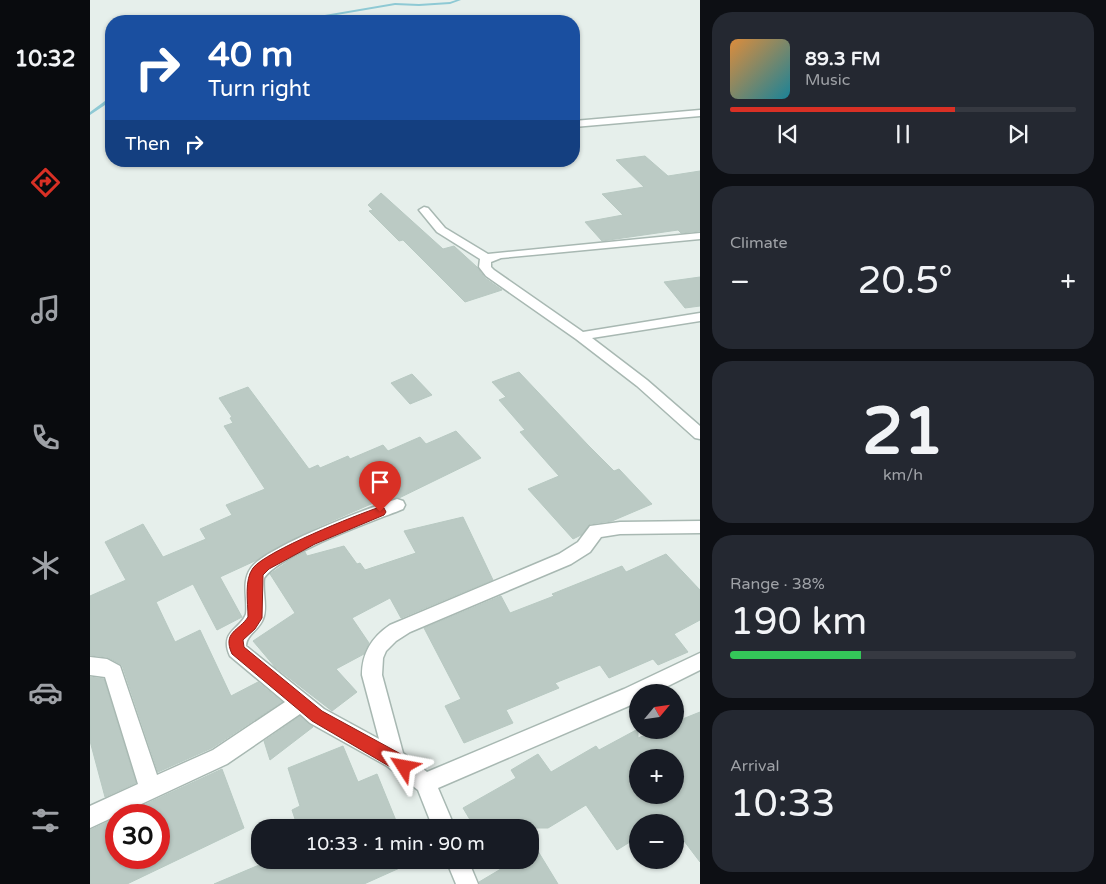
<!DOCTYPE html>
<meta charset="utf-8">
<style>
:root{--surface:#171b24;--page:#242831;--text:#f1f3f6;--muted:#9ea1a6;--line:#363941;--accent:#d93025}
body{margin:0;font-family:"Varela Round",sans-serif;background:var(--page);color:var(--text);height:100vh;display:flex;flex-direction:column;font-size:19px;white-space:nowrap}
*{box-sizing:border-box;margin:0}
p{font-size:16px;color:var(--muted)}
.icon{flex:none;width:28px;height:28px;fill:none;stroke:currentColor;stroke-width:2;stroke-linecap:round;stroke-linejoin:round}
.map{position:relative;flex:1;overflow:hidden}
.side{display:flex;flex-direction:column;gap:12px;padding:12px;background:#0d0f14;width:406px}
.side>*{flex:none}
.hud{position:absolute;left:15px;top:15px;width:475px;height:152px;border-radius:20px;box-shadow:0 1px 4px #0004;background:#1a4fa0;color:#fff;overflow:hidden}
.needle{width:32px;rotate:61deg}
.fabs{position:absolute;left:539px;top:684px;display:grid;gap:10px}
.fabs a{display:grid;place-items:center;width:55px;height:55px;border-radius:50%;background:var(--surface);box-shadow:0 1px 4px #0004;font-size:25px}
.speed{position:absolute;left:15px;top:804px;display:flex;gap:10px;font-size:25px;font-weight:700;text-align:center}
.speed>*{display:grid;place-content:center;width:65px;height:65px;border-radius:50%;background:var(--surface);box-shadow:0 1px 4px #0004;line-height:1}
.speed .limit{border:8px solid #d22;background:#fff;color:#111}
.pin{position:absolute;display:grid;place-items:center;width:42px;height:42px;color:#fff;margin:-51px -21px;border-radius:50% 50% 50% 0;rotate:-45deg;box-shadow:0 0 5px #0007}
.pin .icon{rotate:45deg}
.me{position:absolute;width:55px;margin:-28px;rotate:304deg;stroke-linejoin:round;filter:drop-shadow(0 0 4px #0008)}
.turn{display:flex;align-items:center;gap:18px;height:105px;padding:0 20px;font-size:22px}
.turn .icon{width:65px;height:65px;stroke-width:2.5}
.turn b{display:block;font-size:35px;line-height:42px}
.then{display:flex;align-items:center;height:48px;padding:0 20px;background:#0003;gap:10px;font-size:19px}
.big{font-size:38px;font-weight:600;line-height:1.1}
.side .card{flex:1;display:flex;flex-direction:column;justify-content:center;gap:8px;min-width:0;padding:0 18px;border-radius:20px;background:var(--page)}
.side .dial{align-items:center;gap:0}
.dial b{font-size:65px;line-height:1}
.song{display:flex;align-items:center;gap:15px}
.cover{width:60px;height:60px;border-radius:8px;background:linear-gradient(135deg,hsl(30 70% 55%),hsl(190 70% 35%))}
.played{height:5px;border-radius:2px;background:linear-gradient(90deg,var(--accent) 65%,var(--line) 65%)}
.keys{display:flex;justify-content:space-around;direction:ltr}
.heat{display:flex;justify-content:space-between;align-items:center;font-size:28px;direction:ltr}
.charge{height:8px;border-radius:4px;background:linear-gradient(90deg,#34c759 38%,var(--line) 0)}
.trip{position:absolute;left:161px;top:819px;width:288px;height:50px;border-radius:20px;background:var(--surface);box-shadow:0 1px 4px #0004;font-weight:600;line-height:50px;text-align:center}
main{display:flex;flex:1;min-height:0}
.dock{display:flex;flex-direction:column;width:90px;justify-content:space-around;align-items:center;background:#090b0e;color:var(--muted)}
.dock .icon{width:35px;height:35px}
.dock .on{color:var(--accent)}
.dock b{font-size:22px;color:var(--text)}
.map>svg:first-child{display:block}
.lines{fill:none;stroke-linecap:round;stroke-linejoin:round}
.stream{fill:#8ec9d4;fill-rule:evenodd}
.building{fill:#bbcac4;stroke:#b8c9c2;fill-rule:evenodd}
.minor-casing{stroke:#a8b8b2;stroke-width:3}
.minor{fill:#fff;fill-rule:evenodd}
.route{fill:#d93025;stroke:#8d1f18}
</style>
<main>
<nav class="dock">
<b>10:32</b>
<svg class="icon on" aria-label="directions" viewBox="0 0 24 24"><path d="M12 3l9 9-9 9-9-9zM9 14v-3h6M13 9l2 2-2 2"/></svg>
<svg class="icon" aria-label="music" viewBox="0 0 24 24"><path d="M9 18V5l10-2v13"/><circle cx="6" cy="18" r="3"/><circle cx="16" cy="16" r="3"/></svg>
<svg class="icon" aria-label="phone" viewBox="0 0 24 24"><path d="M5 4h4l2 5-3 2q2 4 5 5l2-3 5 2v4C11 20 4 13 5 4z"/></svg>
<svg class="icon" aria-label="climate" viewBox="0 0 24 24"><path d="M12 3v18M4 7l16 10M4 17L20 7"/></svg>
<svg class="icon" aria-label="car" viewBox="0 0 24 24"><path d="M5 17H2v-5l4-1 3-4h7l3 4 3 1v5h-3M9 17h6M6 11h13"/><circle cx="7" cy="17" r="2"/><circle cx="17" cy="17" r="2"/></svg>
<svg class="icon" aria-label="filters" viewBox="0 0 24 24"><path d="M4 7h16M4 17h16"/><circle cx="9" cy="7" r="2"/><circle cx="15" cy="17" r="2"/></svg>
</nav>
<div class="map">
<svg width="610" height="884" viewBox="0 0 610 884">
<rect width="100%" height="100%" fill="#e6efeb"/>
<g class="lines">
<path class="stream" d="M366,0H371L360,4L329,6L305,5L229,18L148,21L150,20L229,16L305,3L329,4L360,2Z
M19,98H21V101L0,115V112Z"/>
</g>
<path class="building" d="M555,156L578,176L610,171V231L591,233L588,230L512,241L495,222L533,215L512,194L554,187L526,160Z
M291,193L353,249L364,246L387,267L395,278L412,290L375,302L313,240L309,241L279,211L283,210L278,205Z
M610,277V306L595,308L574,282Z
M429,372L498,445L524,471L529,469L562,504L522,521L500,524L491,535L483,539L438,489L469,476L430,432L435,430L409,400L416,397L402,382Z
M322,374L342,395L320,404L301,383Z
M158,387L219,469L228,465L230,468L258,456L260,459L293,445L298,451L330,437L336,444L366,431L391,458L309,498L297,500L295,498L228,527L185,548L167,560L130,577L152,617L127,630L103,584L66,602L85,642L110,630L141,696L168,682L192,702L122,748L68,772L32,665L17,657L0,655V596L36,580L15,542L53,524L73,557L116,539L110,529L142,515L136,505L175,489L134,426L143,423L140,418L142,417L129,398Z
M373,517L403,580L311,618L300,598L262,618L279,643L274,654L246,669L267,692L242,711L185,667L163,641L205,613L180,574L200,560L215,552L217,556L254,546L267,564L270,563L275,570L326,553L314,531Z
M576,554L610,590V620L584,634L598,652L568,665L563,659L519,678L510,665L465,683L469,688L416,710L423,723L374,743L355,706L371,699L334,628L411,596L420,613L464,596L462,594L532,566L536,572Z
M0,677L14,679L46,783L15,797L0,741Z
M610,712V862L585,829V822H548V837L527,850L496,805L458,828H385L373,808L426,778L421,770L448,754L461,772L506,746L509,750L548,729V738L567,730H585V722ZM548,758H585V795H548Z
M210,716L223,727L180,760L174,741Z
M253,746L268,782L287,774L309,828H208L202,810L210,806L198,768Z
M132,769L154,828L37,884H0V830L26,818V858H69V815H32Z
M446,848L468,884H390L389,882L426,860H440V851Z
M181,860H322L323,862L274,884H124Z"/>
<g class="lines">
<g class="minor-casing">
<path id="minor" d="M610,110V116L484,127V121Z
M334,207L338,208L355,228L398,254L610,233V239L411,258L401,262V267L404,270L493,332L610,313V321L502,338L557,380L610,426V439L605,438L547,386L486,339L396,276L389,267L390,259L347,232L329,210Z
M307,499L313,501L315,505L313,509C281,522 192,553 174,578C172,592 178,607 173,619C169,630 156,635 156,646L234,709L289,739L272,675C272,653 282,637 300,625L469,554L488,542L500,526L530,522L610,521V533L530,534L511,537L500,552L481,564L320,632L306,641L296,651L293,658L292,675L313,753L337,772L534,689L610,653V670L566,692H548V702L348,788L365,828H343L328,790L297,766L220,723L210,714L137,764L0,828V806L48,784L15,677L0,675V657L17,659L30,666L67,775L123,750L195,702L140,656C129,631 150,630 156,614C158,599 151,582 161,568C176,547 278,508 307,499Z
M356,860H378L388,884H366Z"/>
</g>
<use href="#minor" class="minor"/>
</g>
<path class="route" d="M290,507L294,508L296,512L294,515L225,544L179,569L173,575L172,618L165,629L153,640L154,647L232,711L309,753L320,761L322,767L320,772L314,775L222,721L142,654C132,632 149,631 158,617C158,602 154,580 163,568C176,551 266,515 290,507Z"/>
</svg>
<div class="fabs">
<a><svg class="needle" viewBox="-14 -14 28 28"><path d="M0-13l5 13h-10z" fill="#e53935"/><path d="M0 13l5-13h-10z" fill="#9ea1a6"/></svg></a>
<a>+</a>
<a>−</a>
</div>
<div class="speed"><div class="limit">30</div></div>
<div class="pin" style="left:290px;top:512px;background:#d93025"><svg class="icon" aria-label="arrive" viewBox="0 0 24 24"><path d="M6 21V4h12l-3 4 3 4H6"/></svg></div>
<svg class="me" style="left:314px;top:767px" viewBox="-20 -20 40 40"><path d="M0-17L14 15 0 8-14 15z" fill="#d93025" stroke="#fff" stroke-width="4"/></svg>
<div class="trip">10:33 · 1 min · 90 m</div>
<div class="hud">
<div class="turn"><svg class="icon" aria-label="right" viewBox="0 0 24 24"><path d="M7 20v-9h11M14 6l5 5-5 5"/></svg><div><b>40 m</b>Turn right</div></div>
<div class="then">Then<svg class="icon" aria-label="right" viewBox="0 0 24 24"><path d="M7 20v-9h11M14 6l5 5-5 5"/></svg></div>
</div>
</div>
<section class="side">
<div class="card">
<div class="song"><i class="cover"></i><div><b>89.3 FM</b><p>Music</p></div></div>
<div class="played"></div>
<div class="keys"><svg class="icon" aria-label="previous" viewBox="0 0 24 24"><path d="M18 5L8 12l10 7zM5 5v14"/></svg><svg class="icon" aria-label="pause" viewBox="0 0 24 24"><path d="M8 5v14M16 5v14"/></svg><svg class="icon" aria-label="next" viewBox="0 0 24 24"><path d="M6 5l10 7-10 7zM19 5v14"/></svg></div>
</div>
<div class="card"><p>Climate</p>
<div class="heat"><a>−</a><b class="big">20.5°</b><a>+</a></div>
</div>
<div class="card dial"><b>21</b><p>km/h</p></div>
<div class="card"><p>Range · 38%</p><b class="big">190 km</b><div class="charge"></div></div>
<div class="card"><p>Arrival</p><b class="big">10:33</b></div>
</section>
</main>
